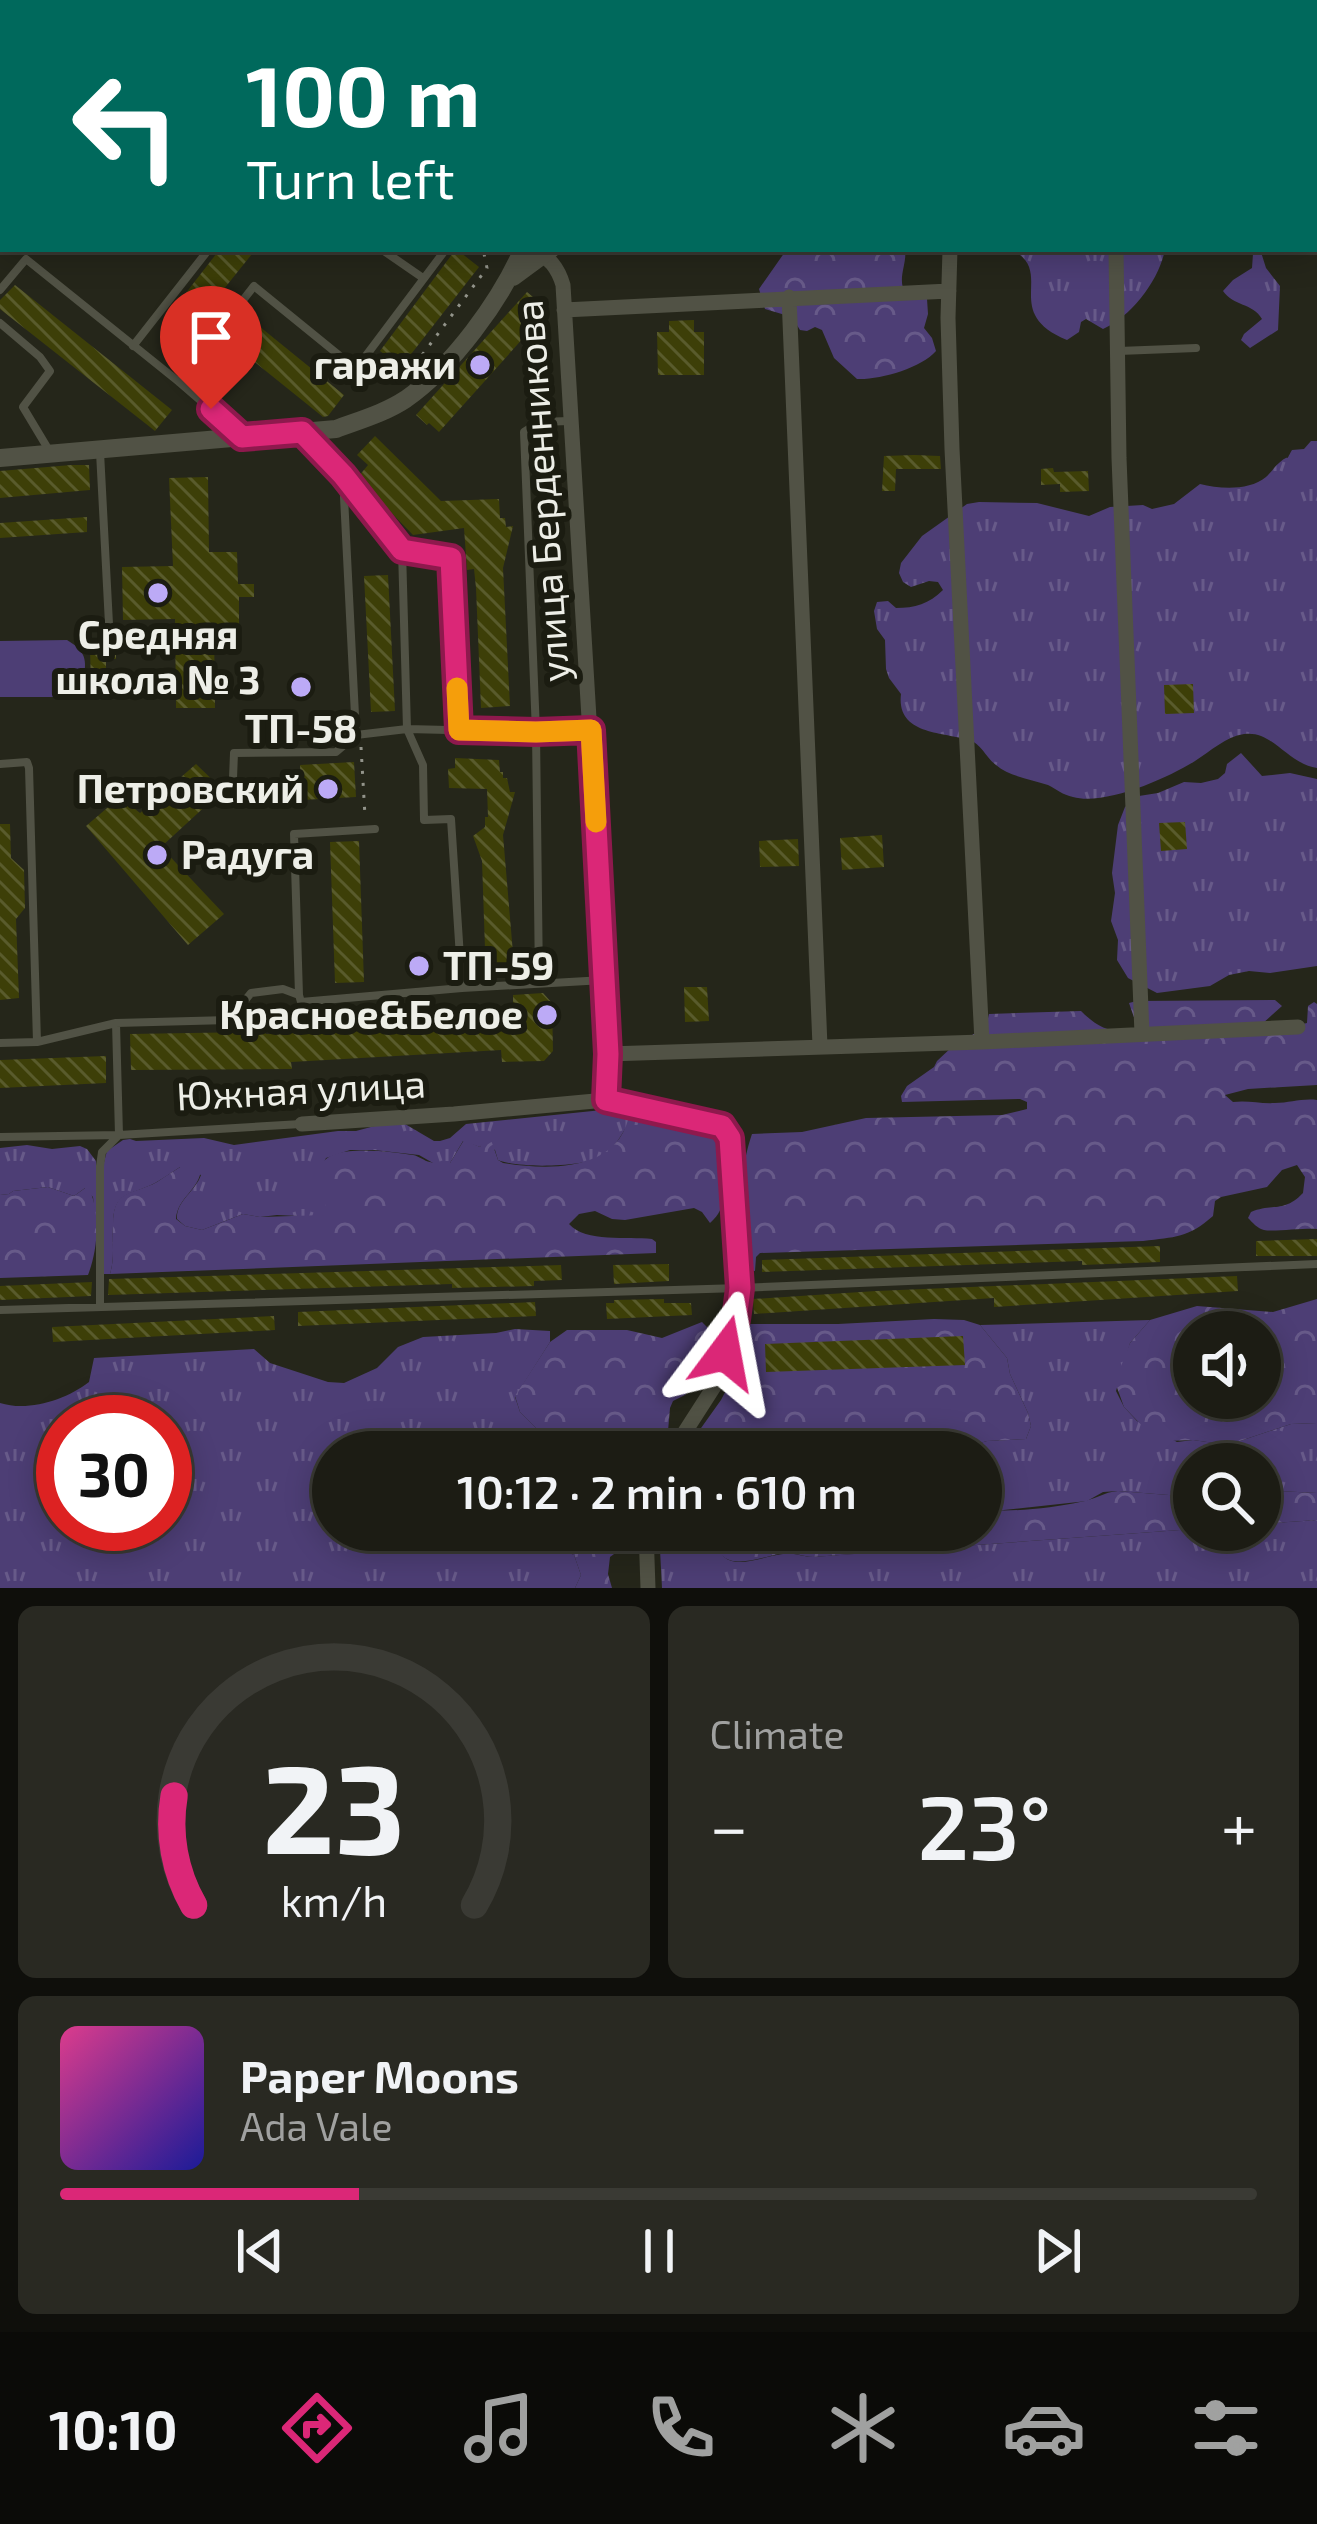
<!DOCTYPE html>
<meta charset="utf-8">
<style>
:root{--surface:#1c1c14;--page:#292922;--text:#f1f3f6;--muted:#a0a1a0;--line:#3a3a34;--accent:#db2777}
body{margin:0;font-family:"Exo 2",sans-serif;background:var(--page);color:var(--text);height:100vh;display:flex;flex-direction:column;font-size:45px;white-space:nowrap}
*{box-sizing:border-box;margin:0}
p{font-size:39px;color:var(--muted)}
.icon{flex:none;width:66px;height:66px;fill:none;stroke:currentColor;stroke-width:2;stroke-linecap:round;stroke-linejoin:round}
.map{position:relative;height:1588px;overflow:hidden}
.drawer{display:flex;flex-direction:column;gap:18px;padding:18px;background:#0f0f0b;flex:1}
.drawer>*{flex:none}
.hud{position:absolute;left:0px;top:0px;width:1317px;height:252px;box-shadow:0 6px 30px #0003,0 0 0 3px var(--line);background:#00695c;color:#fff;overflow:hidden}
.controls{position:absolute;left:1173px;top:1311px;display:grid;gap:24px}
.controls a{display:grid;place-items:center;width:108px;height:108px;border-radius:50%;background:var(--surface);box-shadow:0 6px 30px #0003,0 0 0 3px var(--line);font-size:60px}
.speed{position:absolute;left:36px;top:1395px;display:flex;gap:24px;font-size:60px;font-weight:700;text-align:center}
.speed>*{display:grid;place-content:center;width:156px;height:156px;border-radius:50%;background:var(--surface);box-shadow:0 6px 30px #0003,0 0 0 3px var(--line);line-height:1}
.speed .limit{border:18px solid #d22;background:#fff;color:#111}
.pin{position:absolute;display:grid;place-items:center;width:102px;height:102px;color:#fff;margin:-123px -51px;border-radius:50% 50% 50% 0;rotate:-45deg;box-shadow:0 0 12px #0007}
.pin .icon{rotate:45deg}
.me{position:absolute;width:132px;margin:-66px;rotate:13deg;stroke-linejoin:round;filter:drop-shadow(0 0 9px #0008)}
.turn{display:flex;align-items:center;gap:42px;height:252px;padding:0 48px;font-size:54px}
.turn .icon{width:156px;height:156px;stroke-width:2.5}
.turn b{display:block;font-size:84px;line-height:102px}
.big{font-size:90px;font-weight:600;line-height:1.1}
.drawer .tile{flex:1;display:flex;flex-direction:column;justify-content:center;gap:18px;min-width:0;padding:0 42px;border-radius:18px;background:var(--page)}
.drawer .dial{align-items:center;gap:0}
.dial svg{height:312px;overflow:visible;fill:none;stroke:var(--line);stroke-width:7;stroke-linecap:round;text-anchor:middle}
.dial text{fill:var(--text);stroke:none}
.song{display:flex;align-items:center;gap:36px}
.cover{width:144px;height:144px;border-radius:18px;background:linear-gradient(135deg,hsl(330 70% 55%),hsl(240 70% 35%))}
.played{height:12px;border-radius:6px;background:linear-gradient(90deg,var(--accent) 25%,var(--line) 25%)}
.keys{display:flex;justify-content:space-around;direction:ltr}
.heat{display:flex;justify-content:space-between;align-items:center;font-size:66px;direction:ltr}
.drawer .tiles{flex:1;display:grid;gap:18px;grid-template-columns:1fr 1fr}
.tile:last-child{grid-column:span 2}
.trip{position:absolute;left:312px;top:1431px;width:690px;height:120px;border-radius:60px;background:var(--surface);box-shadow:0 6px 30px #0003,0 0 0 3px var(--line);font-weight:600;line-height:120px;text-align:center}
.tabs{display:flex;height:192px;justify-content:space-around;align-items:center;background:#0b0b08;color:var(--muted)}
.tabs .icon{width:84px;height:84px}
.tabs .on{color:var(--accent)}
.tabs b{font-size:54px;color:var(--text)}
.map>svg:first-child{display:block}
.grass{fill:url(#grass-tufts);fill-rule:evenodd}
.forest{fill:url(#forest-crowns);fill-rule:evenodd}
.pitch{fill:#4d3e75}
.building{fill:url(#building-back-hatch)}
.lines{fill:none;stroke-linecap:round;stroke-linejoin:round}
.path{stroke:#93948b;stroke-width:3;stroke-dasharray:3 9;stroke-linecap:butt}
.service{stroke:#515245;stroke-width:8}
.minor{stroke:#515245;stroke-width:15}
.tertiary{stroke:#515245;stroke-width:18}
.route-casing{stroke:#8e194d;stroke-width:30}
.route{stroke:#db2777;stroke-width:21}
.slow{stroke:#f59e0b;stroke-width:21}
.poi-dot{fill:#bcaaf6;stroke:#1b1c11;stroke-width:4.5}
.labels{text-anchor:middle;stroke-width:12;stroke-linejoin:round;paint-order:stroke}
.poi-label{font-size:39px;font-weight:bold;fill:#edeee7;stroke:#1b1c11;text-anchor:end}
.street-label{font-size:39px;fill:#edeee7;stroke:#1b1c11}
</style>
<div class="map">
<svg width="1317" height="1588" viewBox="0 0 1317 1588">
<defs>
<pattern id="grass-tufts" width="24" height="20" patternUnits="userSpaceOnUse" patternTransform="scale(3)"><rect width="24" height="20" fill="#4d3e75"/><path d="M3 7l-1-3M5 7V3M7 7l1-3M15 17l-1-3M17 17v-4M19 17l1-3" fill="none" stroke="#675a89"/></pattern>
<pattern id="forest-crowns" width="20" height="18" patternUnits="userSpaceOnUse" patternTransform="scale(3)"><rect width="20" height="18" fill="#4d3e75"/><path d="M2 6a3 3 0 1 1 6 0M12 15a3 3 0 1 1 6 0" fill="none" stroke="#675a89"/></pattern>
<pattern id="building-back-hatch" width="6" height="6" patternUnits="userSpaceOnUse" patternTransform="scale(3)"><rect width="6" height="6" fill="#3d3f08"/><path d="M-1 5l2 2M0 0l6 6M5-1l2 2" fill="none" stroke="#595b2c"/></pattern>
</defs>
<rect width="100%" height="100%" fill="#25261a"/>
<path class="grass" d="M1010,249H1165C1160,279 1131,317 1103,329L1086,319L1081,322L1079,332L1067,340C999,312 1058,271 1010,249Z
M1249,249H1260L1266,268L1280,286L1278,330L1250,348L1241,340L1244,334L1262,319C1253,303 1233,306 1223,291L1233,280L1252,268L1253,254Z
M1311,441H1317V768C1286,763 1273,730 1244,734C1225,737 1211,751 1195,761C1168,778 1105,806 1073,797C1063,795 1056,789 1048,785C1031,779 1010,777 996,765C986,758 981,743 969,740C943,732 896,735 901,694L889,678L886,669L885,640L877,629L874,611L877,602L888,601L896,608C915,608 929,604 943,590L938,582L929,581L911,587L903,582L899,573L901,563L922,536L967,504L979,502L1037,503L1089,516L1110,507L1143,505L1152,509L1174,504L1200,484C1220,489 1249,491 1266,477C1271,473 1274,467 1279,463C1293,451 1283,466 1292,450L1304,449Z
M1241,753L1262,776L1290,773L1317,779V966L1270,973L1249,971L1229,975L1210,986L1157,993L1128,978L1117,960L1118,940L1111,921L1115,893L1112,873L1118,825L1125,807L1139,796L1158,793L1184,782L1201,783L1218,779L1225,773L1227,764Z
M612,1109L637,1115L632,1117C627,1126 613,1151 604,1156C584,1167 520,1169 498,1160L495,1150L483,1143L480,1147L463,1141L450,1163H433L419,1155L374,1150H350L326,1158C315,1177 332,1196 325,1215L319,1217L277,1215L260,1217L243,1214L202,1230L185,1226L177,1219C176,1201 195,1192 201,1175L180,1167C172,1172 164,1178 155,1183C130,1196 113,1190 113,1226C112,1244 115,1257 110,1274H104L103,1166L107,1151L123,1140L130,1139L136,1141L204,1138L234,1145L338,1131H356L382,1124H405L434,1141H440L450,1138L466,1124Z
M27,1145L52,1149L80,1146L87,1149L96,1161L99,1215L96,1224L93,1197L85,1188L74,1196L48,1187L13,1191L9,1194L0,1195V1148Z
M1150,1320L1130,1343L1116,1391L1124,1407L1137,1421L1177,1442L1193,1440L1228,1445L1291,1424L1317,1423V1493L1278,1491L1260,1493V1464H1194V1497L1118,1491L1103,1492L1087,1501L994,1511L981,1509V1452H876L896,1446L956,1450L987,1441L1026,1439L1031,1426L1028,1413L1010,1374L1007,1358L980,1325Z
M515,1329L550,1331V1342L515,1397L520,1412L552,1444L551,1452H333V1530H530L543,1542L574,1555L581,1575L575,1588H0V1403C28,1412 66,1400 89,1382L94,1358L254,1349L270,1363L328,1382L344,1383L377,1368L398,1347L423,1337L496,1333ZM63,1422H165V1524H63Z
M1317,1520V1588H662L659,1530H718C714,1580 757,1557 783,1554C792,1552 803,1557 813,1557L1194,1529L1260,1530V1524Z"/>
<path class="forest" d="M787,249H905C907,263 899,275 903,288L927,299L928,314L924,328L932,338L936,351C921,368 880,380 857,379L834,358L822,330L815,327L807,331L800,330L792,317L765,309L759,289Z
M1275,1000L1282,1006L1262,1024L1291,1027L1307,1023L1308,1006L1314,1002L1317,1004V1085L1248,1089L1225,1095L1233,1102C1248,1100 1260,1104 1275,1103C1290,1103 1302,1098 1317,1100V1229C1304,1228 1272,1232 1264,1230C1258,1229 1252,1222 1248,1218L1251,1212C1273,1203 1284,1213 1303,1193L1305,1177L1297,1165L1282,1170L1267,1187L1221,1197L1215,1201L1213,1216C1188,1238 1175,1237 1143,1241L760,1253L756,1257L755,1271L748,1270C733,1236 740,1168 752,1134L802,1132L866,1118L1002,1115L1027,1109V1102L1020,1099L902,1102L901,1096L907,1086L934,1067L937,1061L953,1046L986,1027L989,1014L1081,1011C1099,1029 1114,1035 1138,1029L1129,1003L1137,1001Z
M643,1115L714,1136L721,1144C722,1154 720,1165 720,1175C721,1196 728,1207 710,1223L702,1212L694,1208L625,1220L612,1219L595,1211L579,1214L569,1224C586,1243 627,1236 652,1239L656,1242V1253L110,1274C115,1257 112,1243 113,1225C113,1188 131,1196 157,1182C168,1175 179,1167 191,1161H196L201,1164C203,1189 177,1196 176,1219L185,1226L202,1230L243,1214L260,1217L324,1215C330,1199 318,1184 321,1167C327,1142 393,1152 413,1155C419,1156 424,1161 430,1162C437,1164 443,1162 450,1163L464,1140L480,1147L484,1138L490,1137L498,1160L503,1163C547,1170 614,1172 628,1120Z
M88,1186C101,1212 98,1249 88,1275L0,1278V1195L9,1194L13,1191L48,1187L74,1196Z
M1317,1299V1423L1291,1424L1228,1445L1193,1440L1168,1441L1151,1435L1124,1407L1115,1382L1130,1343L1150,1320L1197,1306L1273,1312ZM1194,1332H1260V1398H1194Z
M934,1319L964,1320L980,1325L1007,1358L1010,1374L1028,1413L1031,1426L1026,1439L987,1441L956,1450L896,1446L876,1452H684L721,1400L740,1363L745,1324H838Z
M702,1322L709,1329V1335L707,1355L695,1384L685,1395L673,1401L670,1408L668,1431L650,1444L646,1452H551L552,1444L520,1412L515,1396L550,1342L567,1330H627L662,1338Z
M1118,1491L1194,1497V1529L813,1557C803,1557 793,1552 783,1553C758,1558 711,1578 718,1530H981V1509C1009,1513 1052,1508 1080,1502C1094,1500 1104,1492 1118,1491Z
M1278,1491L1317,1493V1520L1260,1524V1493Z
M530,1530H640L633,1546L618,1551L610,1557L608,1574L612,1588H575L581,1575L574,1555L543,1542Z"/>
<path class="pitch" d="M67,640C89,653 86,662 83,685L62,697H0V641Z"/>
<path class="building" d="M220,249H256L203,315L182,298Z
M456,249L479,267L401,367L380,351Z
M15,285L172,410L155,431L0,309V300Z
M527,292L538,301L534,306L544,315L439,432L429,423L427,425L416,415Z
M244,314L344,395L328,416L323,417L225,338Z
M694,320V332H704V375H658L657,332H669V321Z
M375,436L441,501L499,499L500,518H505L506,527L513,526L503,568L510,706L481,708L476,588L474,569L467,570L464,528L413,535L379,500L358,477L368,465L357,455Z
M914,455L940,456L941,469H896L895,491H882L884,456Z
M71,465H89L90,490L0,498V471Z
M1053,468L1054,472L1088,471L1089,491L1060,492V484L1041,485V469Z
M208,477L209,552H237L238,584H254V597H239V628H214L215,708H176L175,619L123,620L122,567L173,566L169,478Z
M87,517V532L0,538V523Z
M388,575L395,711L371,712L364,576Z
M100,640H116V659H106V684L91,685L90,648L100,647Z
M1193,684L1194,713L1165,714L1164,685Z
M455,758L499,760L500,772H503V778H507L510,792H515L503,835L515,977L486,978L482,861L473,836L485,827V817H488L487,789L449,788L448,769L455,768Z
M354,762L356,797L302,800L300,765Z
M196,764L223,790L161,847L224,914L188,945L86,826L120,797L140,813Z
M1185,822L1187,849L1161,851L1159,823Z
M0,824H10L11,858L24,870L25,908L16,919L19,998L0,1000Z
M882,835L884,867L842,870L840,838Z
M798,839L799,866L760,867L759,841Z
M359,841L364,982L335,983L330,842Z
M684,987H707L709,1021L685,1022Z
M543,993L552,1003L553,1051L544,1061L502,1062L501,1050L291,1062L292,1069L131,1070L130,1034L252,1032L251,1018H266V1034L513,1023V995Z
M106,1056V1083L0,1088V1060Z
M1317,1239V1256H1256V1241Z
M1160,1246V1262L1082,1265V1261L762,1272V1260Z
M669,1264V1281L614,1284L613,1265Z
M561,1265L562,1280L534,1281V1286L452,1288V1284L108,1295L109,1279Z
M1237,1276L1238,1291L994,1307V1298L754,1314L753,1299L876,1291Z
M92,1282L91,1296L0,1300V1286Z
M664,1299V1303H691L692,1315L607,1319L606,1303H614V1300Z
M535,1302L536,1316L298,1326V1312Z
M274,1316L275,1330L53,1342L52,1327Z
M963,1336L965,1365L766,1372L765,1344Z"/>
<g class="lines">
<path class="path" d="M250,0L253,3
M422,0L426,3
M413,3L415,0
M679,3L681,0
M408,374L487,268L483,249
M361,747L365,816"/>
<path class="service" d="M503,0L507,3
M152,3L154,0
M355,3L358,0
M491,3L494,0
M381,249L423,278
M0,290L26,259L179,382L237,432
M0,323L40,357L50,371L23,407L50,452
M133,346L209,249
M1119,351L1196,348
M179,382L254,286L356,369L446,249
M303,433L343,475L402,550L407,729L423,765L424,820L451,819L462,988
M100,452L109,624
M343,477L356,735L407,729L536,732L591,730
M402,550L451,558L459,730
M0,764L27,762L29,768L37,1042
M232,804L234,753L336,752L356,735
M539,983L536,732L524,432L540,422L569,421
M299,995L294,834L375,829
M0,1043L37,1042L116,1023L229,1020L251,993L283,989L299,995L301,1002L462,988L604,980
M0,1137L119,1135L301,1124
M100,1306V1166L102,1152L119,1135L116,1023
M0,1310L740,1288L1317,1264"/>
<path class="minor" d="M533,249C550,258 558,268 563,285L607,1018L606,1100
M950,249L948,318L952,449L982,1042
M1116,249L1119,458L1142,1034
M789,297L820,1046
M564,310L949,291
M608,1054L982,1042L1298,1027
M302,1124L454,1114L606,1100L722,1126L730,1139L740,1288L736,1320L715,1385L672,1452
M646,1530L648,1588"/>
<path class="tertiary" d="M192,0L197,3
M12,3L14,0
M707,3L710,0
M750,3L752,0
M0,18L3,14
M513,277L551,249
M0,458L336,429C360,420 385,413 406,399C453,366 500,301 523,249"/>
</g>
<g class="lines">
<g class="route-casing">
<path id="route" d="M211,409L242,437L302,432L343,475L402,550L451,558L459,730L536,732L591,730L608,1054L606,1100L722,1126L730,1138L740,1288L736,1320L725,1353"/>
</g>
<use href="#route" class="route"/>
<path class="slow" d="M457,688L459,730L536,732L591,730L596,822"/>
</g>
<g class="poi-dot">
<circle cx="480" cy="365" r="12"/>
<circle cx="158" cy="593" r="12"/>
<circle cx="301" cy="687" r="12"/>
<circle cx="328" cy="789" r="12"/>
<circle cx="157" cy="855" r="12"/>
<circle cx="419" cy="966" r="12"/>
<circle cx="547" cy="1015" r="12"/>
</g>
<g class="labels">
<g class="poi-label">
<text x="456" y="379">гаражи</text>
<text x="158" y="649" text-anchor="middle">Средняя<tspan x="158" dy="45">школа № 3</tspan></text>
<text x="301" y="743" text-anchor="middle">ТП-58</text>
<text x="304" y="803">Петровский</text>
<text x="181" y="869" text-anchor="start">Радуга</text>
<text x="443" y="980" text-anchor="start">ТП-59</text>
<text x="523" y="1029">Красное&amp;Белое</text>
</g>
<g class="street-label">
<text transform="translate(542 491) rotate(-94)" y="14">улица Берденникова</text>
<text transform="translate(301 1090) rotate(-3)" y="14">Южная улица</text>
</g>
</g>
</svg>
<div class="controls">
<a><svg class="icon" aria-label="sound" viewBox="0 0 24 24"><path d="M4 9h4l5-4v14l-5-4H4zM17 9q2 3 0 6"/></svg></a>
<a><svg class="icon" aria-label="search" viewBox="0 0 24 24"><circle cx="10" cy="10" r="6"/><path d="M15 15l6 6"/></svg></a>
</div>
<div class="speed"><div class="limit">30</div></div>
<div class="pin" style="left:211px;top:409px;background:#d93025"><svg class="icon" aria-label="arrive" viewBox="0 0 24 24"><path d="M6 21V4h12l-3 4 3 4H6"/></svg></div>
<svg class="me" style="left:725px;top:1353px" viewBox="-20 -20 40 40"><path d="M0-17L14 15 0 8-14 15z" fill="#db2777" stroke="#fff" stroke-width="4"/></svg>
<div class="trip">10:12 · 2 min · 610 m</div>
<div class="hud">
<div class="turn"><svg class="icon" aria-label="left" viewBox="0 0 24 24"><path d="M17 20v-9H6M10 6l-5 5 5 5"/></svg><div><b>100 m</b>Turn left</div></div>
</div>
</div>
<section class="drawer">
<div class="tiles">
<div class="tile dial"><svg viewBox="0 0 100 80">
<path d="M14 69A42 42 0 1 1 86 69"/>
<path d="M14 69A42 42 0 0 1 9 41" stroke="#db2777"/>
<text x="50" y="56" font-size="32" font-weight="700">23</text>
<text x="50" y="72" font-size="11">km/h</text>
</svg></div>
<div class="tile"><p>Climate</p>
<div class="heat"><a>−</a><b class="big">23°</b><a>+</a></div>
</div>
<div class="tile">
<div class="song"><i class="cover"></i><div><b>Paper Moons</b><p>Ada Vale</p></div></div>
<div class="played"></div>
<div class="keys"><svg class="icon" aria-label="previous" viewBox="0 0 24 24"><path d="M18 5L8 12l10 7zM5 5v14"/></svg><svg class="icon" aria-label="pause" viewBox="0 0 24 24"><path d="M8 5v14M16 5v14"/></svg><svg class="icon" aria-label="next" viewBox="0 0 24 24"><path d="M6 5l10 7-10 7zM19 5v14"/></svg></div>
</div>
</div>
</section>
<nav class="tabs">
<b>10:10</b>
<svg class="icon on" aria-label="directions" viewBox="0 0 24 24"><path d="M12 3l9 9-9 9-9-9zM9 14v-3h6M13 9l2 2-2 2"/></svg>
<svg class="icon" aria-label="music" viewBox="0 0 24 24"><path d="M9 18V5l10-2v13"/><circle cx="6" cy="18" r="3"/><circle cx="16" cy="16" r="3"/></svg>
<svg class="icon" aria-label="phone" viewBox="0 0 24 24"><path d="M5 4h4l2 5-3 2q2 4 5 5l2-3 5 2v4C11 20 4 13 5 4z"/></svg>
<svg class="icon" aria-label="climate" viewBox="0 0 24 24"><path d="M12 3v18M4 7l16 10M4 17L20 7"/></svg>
<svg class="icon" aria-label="car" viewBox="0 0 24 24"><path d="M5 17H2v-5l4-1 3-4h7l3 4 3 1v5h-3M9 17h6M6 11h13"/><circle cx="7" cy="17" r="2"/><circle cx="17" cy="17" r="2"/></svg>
<svg class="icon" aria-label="filters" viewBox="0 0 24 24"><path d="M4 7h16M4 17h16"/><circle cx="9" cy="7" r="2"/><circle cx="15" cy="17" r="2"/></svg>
</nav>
